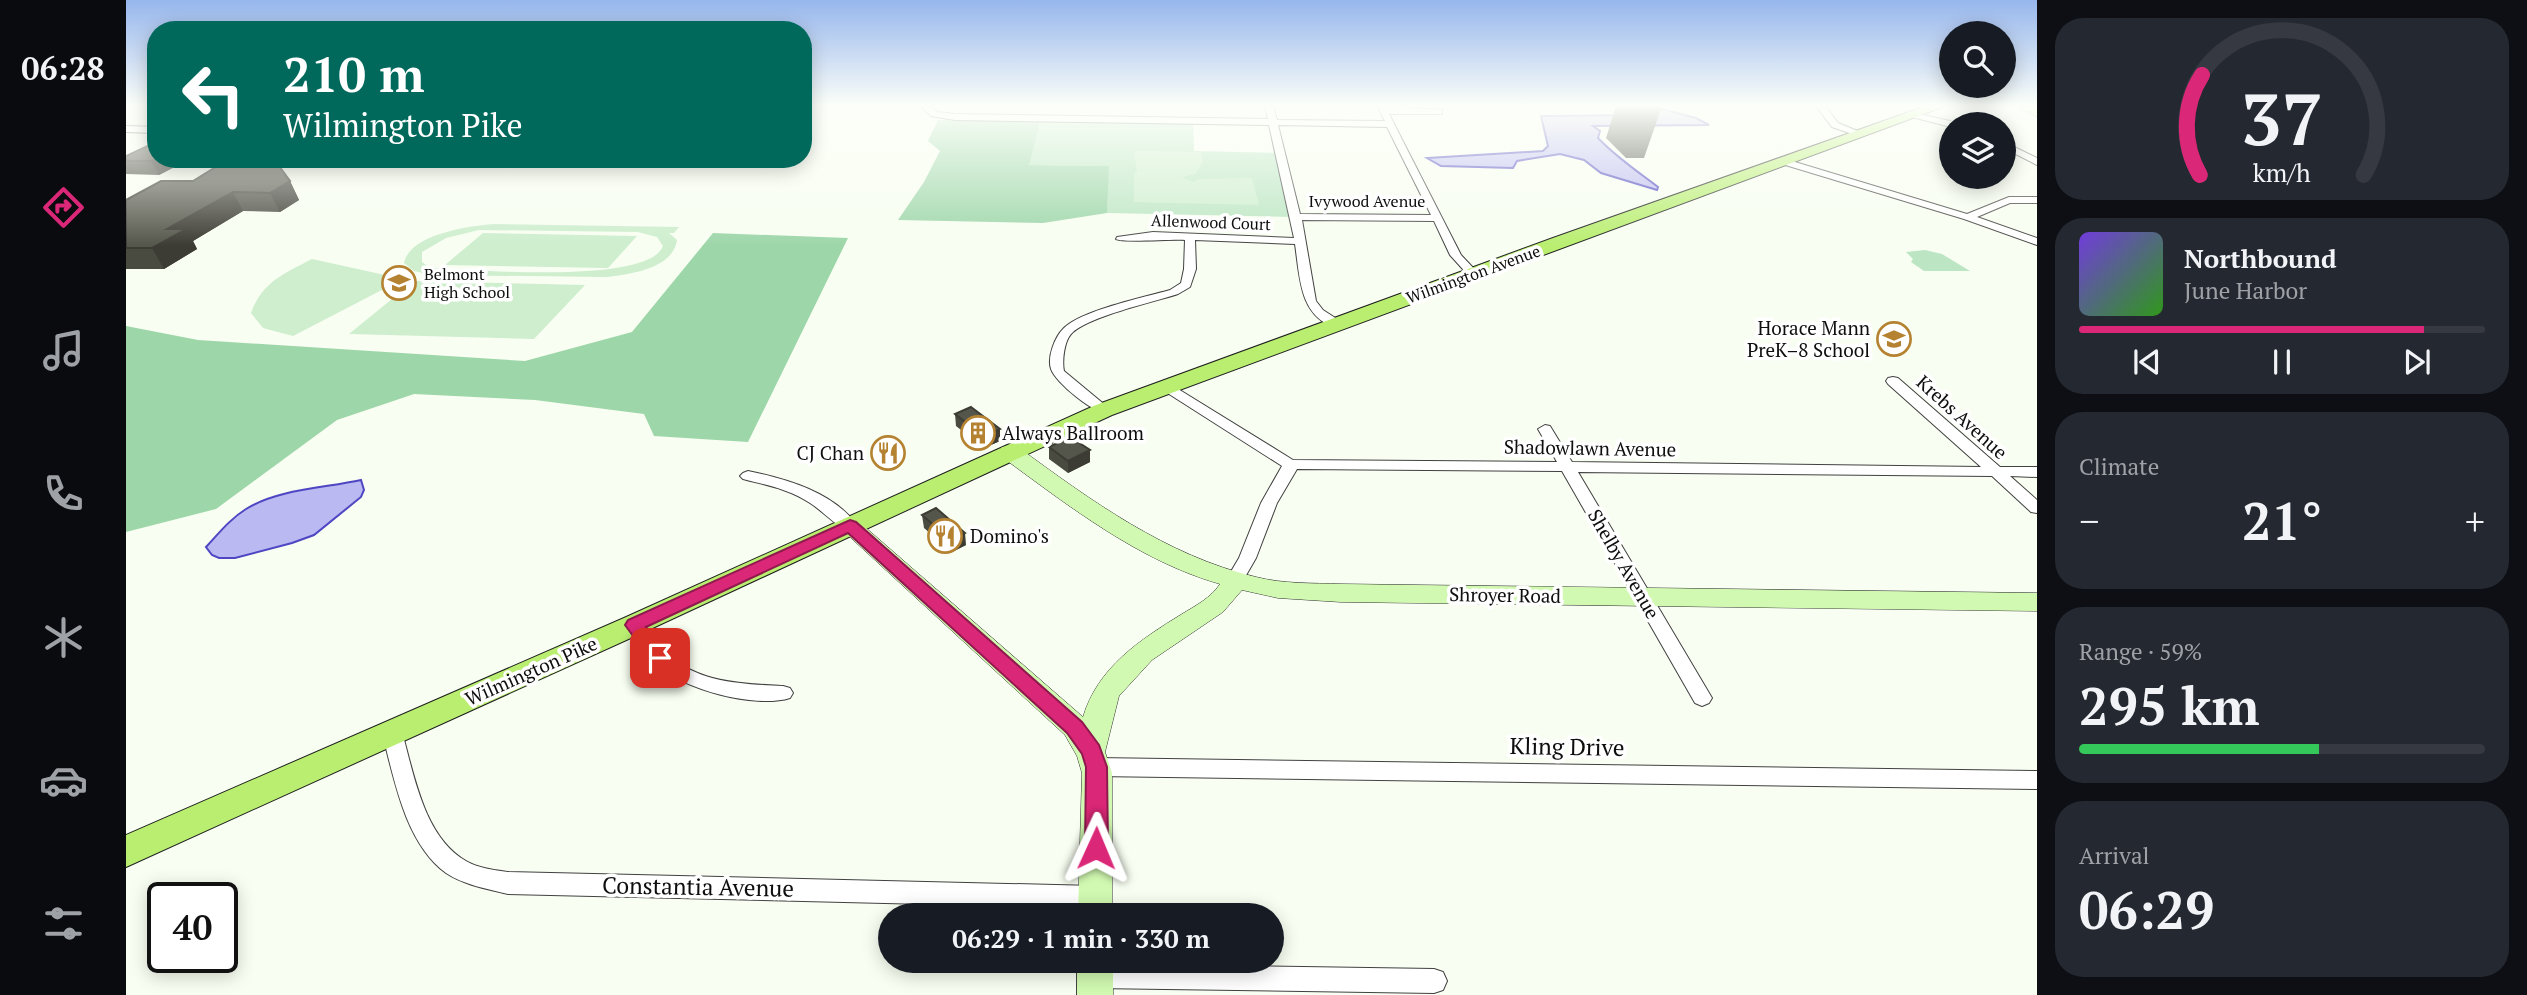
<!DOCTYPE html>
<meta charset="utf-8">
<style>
:root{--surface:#171b24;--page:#242831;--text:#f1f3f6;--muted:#9ea1a6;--line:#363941;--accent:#db2777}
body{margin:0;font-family:"PT Serif",serif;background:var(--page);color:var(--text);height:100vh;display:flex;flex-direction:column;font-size:26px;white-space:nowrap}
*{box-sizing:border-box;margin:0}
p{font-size:23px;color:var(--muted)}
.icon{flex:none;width:38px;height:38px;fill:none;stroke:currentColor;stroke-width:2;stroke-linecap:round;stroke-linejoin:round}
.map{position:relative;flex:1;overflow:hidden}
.details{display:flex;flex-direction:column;gap:18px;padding:18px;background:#0d0f14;width:490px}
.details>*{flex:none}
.banner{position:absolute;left:21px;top:21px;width:665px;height:147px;border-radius:28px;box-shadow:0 4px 18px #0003;background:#00695c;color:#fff;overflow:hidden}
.tools{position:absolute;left:1813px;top:21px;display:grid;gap:14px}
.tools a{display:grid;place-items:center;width:77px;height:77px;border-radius:50%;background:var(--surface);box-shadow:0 4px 18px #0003;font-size:35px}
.speed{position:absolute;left:21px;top:882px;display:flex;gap:14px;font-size:35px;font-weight:700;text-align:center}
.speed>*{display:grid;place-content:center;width:91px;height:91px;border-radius:50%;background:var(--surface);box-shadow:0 4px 18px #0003;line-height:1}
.speed .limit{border:4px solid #111;border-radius:10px;background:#fff;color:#111}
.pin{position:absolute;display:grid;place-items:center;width:60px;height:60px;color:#fff;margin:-30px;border-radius:14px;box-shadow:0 4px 10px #0006}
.me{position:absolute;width:77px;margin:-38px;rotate:1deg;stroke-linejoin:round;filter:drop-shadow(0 0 5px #0008)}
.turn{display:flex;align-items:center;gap:24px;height:147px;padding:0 21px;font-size:32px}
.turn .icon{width:91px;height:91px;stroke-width:2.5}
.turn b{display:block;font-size:49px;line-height:60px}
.big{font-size:52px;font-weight:700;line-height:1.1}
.details .card{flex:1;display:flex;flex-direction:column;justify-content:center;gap:10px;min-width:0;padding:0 24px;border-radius:28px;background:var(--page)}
.details .dial{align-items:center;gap:0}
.dial svg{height:182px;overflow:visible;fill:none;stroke:var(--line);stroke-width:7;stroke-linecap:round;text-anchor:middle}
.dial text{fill:var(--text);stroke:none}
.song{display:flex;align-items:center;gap:21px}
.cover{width:84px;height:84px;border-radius:10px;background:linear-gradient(135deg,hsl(260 70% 55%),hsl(110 70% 35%))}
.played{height:7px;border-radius:4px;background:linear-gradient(90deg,var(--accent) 85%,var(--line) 85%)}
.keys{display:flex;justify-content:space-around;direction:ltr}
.heat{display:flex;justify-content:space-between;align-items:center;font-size:38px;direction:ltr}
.charge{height:10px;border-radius:5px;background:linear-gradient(90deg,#34c759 59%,var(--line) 0)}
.trip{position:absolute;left:752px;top:903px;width:406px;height:70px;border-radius:35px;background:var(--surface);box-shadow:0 4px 18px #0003;font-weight:700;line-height:70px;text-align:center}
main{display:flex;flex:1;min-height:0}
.tab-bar{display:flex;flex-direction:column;width:126px;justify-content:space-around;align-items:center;background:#090b0e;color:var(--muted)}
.tab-bar .icon{width:49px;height:49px}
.tab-bar .active{color:var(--accent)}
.tab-bar b{font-size:32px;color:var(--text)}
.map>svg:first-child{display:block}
.green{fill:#bce6c3}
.forest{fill:#9dd6a9}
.pitch{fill:#ceeece;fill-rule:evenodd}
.water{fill:#bbb9f1;stroke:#4e46c3;stroke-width:2}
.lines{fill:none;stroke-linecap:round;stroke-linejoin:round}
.street-casing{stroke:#414141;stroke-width:2}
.secondary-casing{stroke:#303030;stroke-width:1}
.primary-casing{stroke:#1f1f1f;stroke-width:2}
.street{fill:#fff;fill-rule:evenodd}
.secondary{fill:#d1f9b1;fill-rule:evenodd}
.primary{fill:#b9ee71;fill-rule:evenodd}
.wall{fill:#494a40}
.shaded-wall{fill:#3c3c34}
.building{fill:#55564b;stroke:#3c3c34;stroke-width:2}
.route{fill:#db2777;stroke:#8e194d;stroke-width:2}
.labels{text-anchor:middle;stroke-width:7;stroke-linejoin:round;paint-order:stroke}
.far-street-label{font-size:16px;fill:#0e0e0e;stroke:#fff}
.far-poi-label{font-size:16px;fill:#0e0e0e;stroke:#fff;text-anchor:start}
.poi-label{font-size:19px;fill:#0e0e0e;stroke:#fff;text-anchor:end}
.street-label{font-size:19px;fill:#0e0e0e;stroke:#fff}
.near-street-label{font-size:23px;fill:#0e0e0e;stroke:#fff}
</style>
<main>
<nav class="tab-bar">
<b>06:28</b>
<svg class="icon active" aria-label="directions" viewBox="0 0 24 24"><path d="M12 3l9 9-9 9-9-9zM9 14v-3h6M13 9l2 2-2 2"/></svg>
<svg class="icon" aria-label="music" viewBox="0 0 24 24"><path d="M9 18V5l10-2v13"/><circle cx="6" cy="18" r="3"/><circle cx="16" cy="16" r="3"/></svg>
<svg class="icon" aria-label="phone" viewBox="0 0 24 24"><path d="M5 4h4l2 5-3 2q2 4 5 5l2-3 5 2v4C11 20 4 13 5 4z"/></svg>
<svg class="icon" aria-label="climate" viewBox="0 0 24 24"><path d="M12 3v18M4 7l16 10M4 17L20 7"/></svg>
<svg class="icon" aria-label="car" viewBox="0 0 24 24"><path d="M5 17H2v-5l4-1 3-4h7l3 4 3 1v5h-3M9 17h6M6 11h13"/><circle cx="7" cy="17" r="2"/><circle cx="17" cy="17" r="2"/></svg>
<svg class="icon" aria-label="filters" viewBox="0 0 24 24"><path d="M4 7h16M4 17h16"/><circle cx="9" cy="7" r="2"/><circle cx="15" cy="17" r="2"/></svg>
</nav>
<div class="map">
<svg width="1911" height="995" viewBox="0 0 1911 995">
<rect width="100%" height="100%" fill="#f8fef1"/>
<path class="green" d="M915,119L1067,121L1068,151L1154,153L1170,217L981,213L982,166L902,165Z
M1799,250L1816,254L1844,271H1798L1785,262L1787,259L1780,252Z"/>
<path class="forest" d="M812,120L914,122L903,165L983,166L981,213L917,223L772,220L798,182L814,151L802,141Z
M587,233L722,238L622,442L528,436L518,414L409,400L288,394L211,420L90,509L0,532V326L72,340L399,361L506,332Z"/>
<path class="pitch" d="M1008,151L1075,152L1077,162L1069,174L1056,177L1067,182L1073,179L1126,178L1133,205L1008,202V173L1011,172Z
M367,224L553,227L548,233H543L551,240C547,269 504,274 481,277L306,275L288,271L278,263C284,234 343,226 367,224ZM353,230L512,232L531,237L537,246C523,284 354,270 316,269L303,267L296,262V252L320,238Z
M357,233L511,236L482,268L319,265Z
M186,259L277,279L167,336L137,328L125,313C136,282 159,273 186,259Z
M288,281L459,285L408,339L223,334Z"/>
<path class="water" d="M1528,107L1570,118L1583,125L1467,126L1474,131L1472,138C1490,157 1511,171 1532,187L1531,190L1475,173L1458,160L1434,154L1391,161L1387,168L1315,166L1301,158L1417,151L1422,146L1415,116L1513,115Z
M235,480L238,490L235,497L188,535L166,543L109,558H93L86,555L80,547C93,533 104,519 120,509C152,489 199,488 235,480Z"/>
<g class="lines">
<g class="street-casing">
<path id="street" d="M795,106H804L811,112L829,114L1142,119L1139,106H1147L1151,120L1259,121L1251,106L1316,110V114H1263L1335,255L1353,274L1343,276L1324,255L1308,221L1176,220L1190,301L1197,310L1214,321L1216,324L1210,328C1173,316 1174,277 1169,244L1069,240L1070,269L1064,287L1052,294C1028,302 960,317 945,334C938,342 936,361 938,371L985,410L983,413C970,416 929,382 925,369C921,357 929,337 937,329C953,311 1019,297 1044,290L1055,283L1058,269L1059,240C1046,239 995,243 990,239L991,237L1027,232L1168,238L1143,125L829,120L805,116ZM1152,125L1261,127L1305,215L1174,214Z
M1690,106H1699L1712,123L1739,134L1735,137L1706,127Z
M1789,113L1828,122L1829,124L1825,127L1786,117V113Z
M0,126L30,127V133L0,132Z
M1878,142L1911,158V165L1878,148Z
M1659,159L1841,214L1883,197H1911V203H1884L1851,217L1911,238V245L1838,219L1656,164V160Z
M1767,377L1772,378L1874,467H1911V477L1884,476L1911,500V513L1905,512L1866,476L1452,472L1586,698L1583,703L1576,706L1569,703L1436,471L1171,469L1151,503L1130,558L1115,584H1103L1100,580L1113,558L1135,503L1156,466L1032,387L1039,383L1044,384L1167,460L1431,462L1412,429L1419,425L1424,426L1446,462L1855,467L1762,384L1760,381L1762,378Z
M622,471C661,479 707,492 732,526L724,531C710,527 697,511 684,503C663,489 640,485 617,479L614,476L617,473Z
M508,619L514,620C524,632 531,645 542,655C574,683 616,684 657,686L664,688L667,693L664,698C629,709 556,689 529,664C518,654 510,641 502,630L499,625L502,620Z
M266,724L273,726L276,732C288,775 298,837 340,861C352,868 368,870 382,872L970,886L978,889L982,897L978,905L970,908L382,894C362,889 338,885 320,873C279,843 268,778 256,732L259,726Z
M970,758L1911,771V789L970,776L963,773L960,767L963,761Z
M969,964L1308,969L1317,972L1321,981L1317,990L1308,993L969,988L960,985L956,976L960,967Z"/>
</g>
<g class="secondary-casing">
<path id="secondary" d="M1892,106L1911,108V117L1894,108Z
M884,446L892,447C964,500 1041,556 1130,577C1157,584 1187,583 1215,584L1911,593V611L1215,602L1152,598L1116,590L1097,612L1026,660L993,696L979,752L986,773V915H952L956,773L951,756L939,735L712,526L716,521L724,518L732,521L957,717C972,667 1014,640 1056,614C1069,606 1085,598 1094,584C1013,561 943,506 876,457L873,452L876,447Z
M951,961H987V995H951Z"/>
</g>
<g class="primary-casing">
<path id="primary" d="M1800,106H1819L986,415L518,632L0,867V835L498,618L970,405L1427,238Z"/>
</g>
<use href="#street" class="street"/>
<use href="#secondary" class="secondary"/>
<use href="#primary" class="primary"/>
</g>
<path class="wall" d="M1490,106H1532L1535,109L1518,158H1500L1480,138Z
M0,156L30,159H64L33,175L0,174Z
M164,181L173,200L154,212L117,211L67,241L71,249L38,269H0V200Z
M829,414L874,441L858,448L830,426Z
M923,447L964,462L942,473L923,459Z
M796,515L840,545L826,552L798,528Z"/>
<path class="shaded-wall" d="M30,159H64L33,175L25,161Z
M164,181L173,200L154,212L144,193Z
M107,192L117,211L67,241L71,249L38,269L26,248L41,229Z
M874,429V441L858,448L857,436Z
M964,450V462L942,473V461Z
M839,533L840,545L826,552L825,540Z"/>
<path class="building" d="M1512,106H1532L1535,109H1516Z
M30,142V159L25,161H0V156Z
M93,165L153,166L164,181L144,193L107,192L41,229H60L26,248H0V200L35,181H67Z
M845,407L874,429L857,436L829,414Z
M944,437L964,450L942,461L923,447Z
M810,508L839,533L825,540L796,515Z"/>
<linearGradient id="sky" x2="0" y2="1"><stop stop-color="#96b6ec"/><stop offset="0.43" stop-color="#fcfff9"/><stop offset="1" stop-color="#fcfff9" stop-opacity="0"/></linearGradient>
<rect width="1911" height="246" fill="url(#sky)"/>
<path class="route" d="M724,520L730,522L956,722L973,745L981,767L982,848L978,855L970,858L962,855L959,848L960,767L956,754L941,733L722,533L520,627L543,658L541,663H527L499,625L502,620Z"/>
<defs>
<g id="school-ring" transform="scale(1.75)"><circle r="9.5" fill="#fff" stroke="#b48231" stroke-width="1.5"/><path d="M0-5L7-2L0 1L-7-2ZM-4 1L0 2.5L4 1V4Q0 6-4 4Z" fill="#b48231"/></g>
<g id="building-ring" transform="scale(1.75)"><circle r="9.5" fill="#fff" stroke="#b48231" stroke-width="1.5"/><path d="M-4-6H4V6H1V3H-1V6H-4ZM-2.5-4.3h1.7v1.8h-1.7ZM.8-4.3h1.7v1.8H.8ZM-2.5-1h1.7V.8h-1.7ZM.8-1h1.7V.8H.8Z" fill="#b48231"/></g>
<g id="restaurant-ring" transform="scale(1.75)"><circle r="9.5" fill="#fff" stroke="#b48231" stroke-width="1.5"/><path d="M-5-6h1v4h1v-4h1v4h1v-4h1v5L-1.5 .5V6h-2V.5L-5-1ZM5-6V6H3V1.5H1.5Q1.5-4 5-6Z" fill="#b48231"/></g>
</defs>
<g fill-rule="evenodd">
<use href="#school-ring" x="273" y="283"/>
<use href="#school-ring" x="1768" y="339"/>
<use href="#building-ring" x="852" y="433"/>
<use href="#restaurant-ring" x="762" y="453"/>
<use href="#restaurant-ring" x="819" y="536"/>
</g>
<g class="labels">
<g class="far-street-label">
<text x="1241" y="207">Ivywood Avenue</text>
<text transform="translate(1085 222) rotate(2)" y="6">Allenwood Court</text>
<text transform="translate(1347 274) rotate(-20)" y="6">Wilmington Avenue</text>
</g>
<g class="far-poi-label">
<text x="298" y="280">Belmont<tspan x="298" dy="18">High School</tspan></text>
</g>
<g class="poi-label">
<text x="1744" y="335">Horace Mann<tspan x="1744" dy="22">PreK–8 School</tspan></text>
<text x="876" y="440" text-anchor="start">Always Ballroom</text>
<text x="738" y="460">CJ Chan</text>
<text x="844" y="543" text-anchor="start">Domino's</text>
</g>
<g class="street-label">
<text transform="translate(1836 417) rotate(42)" y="7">Krebs Avenue</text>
<text transform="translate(1464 448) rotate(1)" y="7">Shadowlawn Avenue</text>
<text transform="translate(1498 564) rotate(60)" y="7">Shelby Avenue</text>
<text transform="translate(1379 595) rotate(1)" y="7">Shroyer Road</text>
<text transform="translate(405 671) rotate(-24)" y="7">Wilmington Pike</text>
</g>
<g class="near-street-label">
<text transform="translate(1441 747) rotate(1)" y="8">Kling Drive</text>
<text transform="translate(572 887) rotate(1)" y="8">Constantia Avenue</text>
</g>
</g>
</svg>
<div class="tools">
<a><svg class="icon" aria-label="search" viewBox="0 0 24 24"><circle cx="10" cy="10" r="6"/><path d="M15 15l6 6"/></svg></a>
<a><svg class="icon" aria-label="layers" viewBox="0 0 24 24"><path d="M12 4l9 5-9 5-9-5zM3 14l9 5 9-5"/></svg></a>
</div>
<div class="speed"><div class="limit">40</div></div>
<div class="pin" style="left:534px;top:658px;background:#d93025"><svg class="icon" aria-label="arrive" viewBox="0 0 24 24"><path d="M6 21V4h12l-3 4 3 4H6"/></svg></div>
<svg class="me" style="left:970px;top:848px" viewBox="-20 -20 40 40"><path d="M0-17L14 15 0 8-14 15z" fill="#db2777" stroke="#fff" stroke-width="4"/></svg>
<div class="trip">06:29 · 1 min · 330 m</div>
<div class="banner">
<div class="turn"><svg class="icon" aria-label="left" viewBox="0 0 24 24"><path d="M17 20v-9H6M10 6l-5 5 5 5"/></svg><div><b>210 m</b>Wilmington Pike</div></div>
</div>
</div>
<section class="details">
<div class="card dial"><svg viewBox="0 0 100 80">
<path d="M14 69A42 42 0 1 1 86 69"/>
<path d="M14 69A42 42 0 0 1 15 25" stroke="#db2777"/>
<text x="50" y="56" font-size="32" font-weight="700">37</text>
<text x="50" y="72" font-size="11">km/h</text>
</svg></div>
<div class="card">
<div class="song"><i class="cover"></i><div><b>Northbound</b><p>June Harbor</p></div></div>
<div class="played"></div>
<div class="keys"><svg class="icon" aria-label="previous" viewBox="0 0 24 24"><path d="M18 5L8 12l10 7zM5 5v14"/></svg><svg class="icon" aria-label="pause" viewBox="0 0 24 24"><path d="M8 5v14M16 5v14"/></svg><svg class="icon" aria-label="next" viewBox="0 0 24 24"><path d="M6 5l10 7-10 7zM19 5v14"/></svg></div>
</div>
<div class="card"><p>Climate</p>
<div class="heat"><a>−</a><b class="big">21°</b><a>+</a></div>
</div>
<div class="card"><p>Range · 59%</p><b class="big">295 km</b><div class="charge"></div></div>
<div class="card"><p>Arrival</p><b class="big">06:29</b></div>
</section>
</main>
